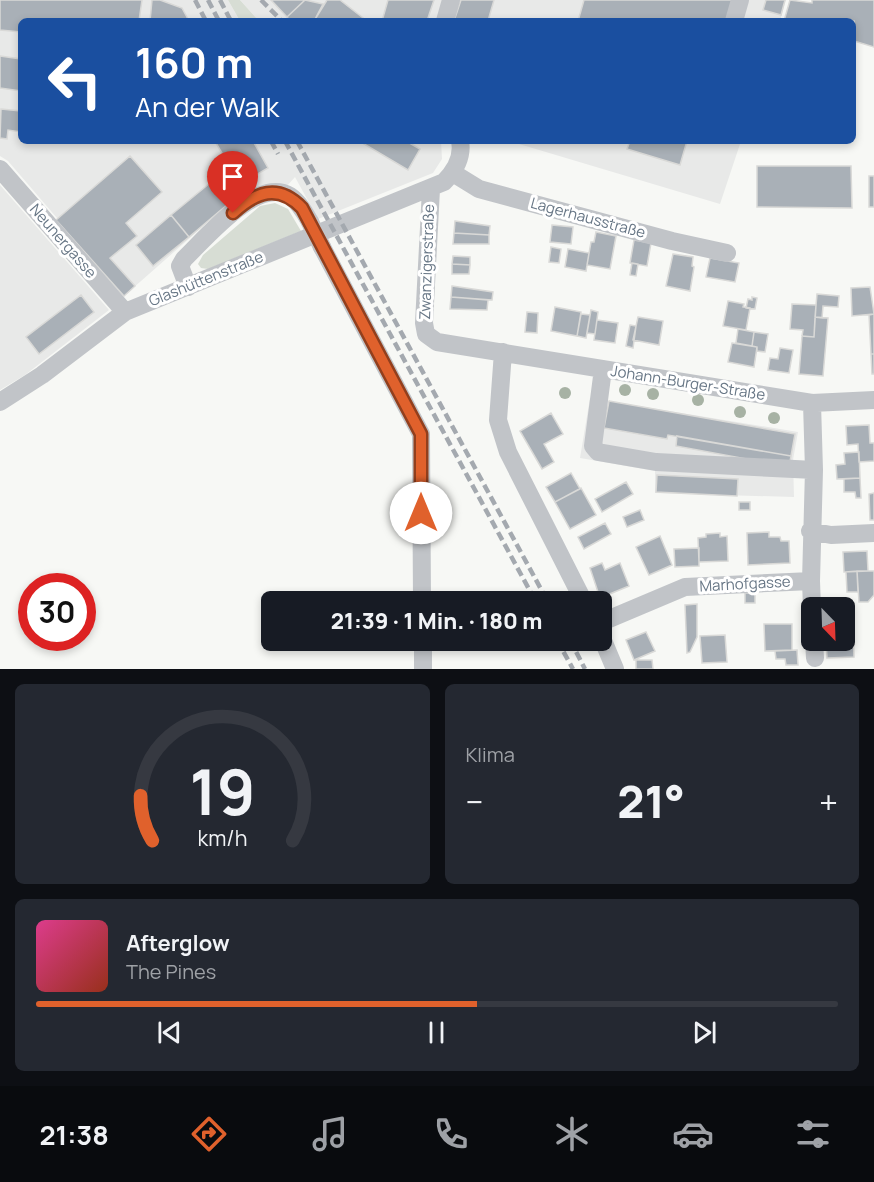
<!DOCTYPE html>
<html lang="de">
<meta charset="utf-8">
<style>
:root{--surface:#171b24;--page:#242831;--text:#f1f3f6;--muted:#9ea1a6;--line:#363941;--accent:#e0612c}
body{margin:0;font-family:Manrope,sans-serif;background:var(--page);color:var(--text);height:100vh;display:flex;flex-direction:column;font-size:22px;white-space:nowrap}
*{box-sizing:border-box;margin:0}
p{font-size:20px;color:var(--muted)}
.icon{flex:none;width:33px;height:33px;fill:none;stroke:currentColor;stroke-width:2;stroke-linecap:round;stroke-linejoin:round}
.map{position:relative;height:669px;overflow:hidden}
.side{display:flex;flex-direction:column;gap:15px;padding:15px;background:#0d0f14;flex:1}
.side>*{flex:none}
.top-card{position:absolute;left:18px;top:18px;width:838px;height:126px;border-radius:9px;box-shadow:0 3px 9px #0003;background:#1a4fa0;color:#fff;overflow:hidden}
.needle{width:39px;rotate:157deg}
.fabs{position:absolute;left:801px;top:597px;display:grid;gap:12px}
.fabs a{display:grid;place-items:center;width:54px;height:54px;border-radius:9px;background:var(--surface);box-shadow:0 3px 9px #0003;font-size:30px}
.speed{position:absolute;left:18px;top:573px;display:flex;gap:12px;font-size:30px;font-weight:700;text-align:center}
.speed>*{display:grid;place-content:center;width:78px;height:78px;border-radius:50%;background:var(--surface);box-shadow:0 3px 9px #0003;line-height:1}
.speed .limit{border:9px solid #d22;background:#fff;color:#111}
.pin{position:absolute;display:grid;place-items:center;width:51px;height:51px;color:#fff;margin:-62px -26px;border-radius:50% 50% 50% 0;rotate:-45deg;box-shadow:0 0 6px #0007}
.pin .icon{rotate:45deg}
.me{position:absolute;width:66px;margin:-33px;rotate:0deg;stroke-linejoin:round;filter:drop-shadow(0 0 4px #0008)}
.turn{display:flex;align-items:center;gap:21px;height:126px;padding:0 18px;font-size:27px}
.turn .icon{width:78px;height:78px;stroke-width:2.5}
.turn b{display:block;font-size:42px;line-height:51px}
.big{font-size:45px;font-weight:800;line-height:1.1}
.side .tile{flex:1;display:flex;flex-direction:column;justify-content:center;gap:9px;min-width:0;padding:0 21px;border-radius:9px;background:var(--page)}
.side .dial{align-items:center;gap:0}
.dial svg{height:156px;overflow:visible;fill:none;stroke:var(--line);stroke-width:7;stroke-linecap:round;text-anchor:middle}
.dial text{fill:var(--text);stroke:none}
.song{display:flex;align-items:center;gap:18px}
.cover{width:72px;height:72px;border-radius:9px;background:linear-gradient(135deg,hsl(330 70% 55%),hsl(10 70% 35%))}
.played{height:6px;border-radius:3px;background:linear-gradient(90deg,var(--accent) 55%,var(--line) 55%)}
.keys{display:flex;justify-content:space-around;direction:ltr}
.heat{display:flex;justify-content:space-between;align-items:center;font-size:33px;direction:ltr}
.side .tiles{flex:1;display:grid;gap:15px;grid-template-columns:1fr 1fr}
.tile:last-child{grid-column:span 2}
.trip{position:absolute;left:261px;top:591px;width:351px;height:60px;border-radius:9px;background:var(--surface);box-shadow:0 3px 9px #0003;font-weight:800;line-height:60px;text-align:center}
.dock{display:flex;height:96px;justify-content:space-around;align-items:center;background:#090b0e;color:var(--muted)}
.dock .icon{width:42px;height:42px}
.dock .on{color:var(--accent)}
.dock b{font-size:27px;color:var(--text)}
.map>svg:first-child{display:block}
.built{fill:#e8e9e8}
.green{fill:#d7ddd4}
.building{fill:#a9b0b7;stroke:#d9d9d7;stroke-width:1.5}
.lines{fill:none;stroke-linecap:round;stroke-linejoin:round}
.minor{stroke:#c1c4c8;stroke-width:18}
.rail{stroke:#a4a9af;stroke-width:4.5;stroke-dasharray:9 4.5;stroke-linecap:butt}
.minor-bridge{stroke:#c1c4c8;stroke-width:18}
.tree{fill:#a7b2a4}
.route-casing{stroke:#923f1d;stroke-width:15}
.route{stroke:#e0612c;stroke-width:10}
.labels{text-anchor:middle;stroke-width:6;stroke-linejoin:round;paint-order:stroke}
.street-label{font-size:15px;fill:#677685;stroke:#fff}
</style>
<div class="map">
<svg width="874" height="669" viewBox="0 0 874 669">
<rect width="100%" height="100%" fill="#f7f8f5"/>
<path class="built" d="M0,0H228L240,21H21V141H441L442,159L433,173L318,219L295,177L286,187L263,185L241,193L124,296L8,161L0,156Z
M240,0H786L780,21H259Z
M509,141H741L720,204Z
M0,185L109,310L25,375L0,390Z
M590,398L798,432L793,460L794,497L655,493V471L580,458Z"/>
<path class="green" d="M228,0H240L259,21H240Z
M275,203L288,209L301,231L208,269L201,268L198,264L203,255L260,206Z"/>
<path class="building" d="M0,0H142L139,21H21V32L0,30Z
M152,0H160L182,8L189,21H150Z
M271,0H305L287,17Z
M305,0L323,4L314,21H291L287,17Z
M327,0H340L367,21H314Z
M388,0H434L427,21H379H382Z
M461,0H494L488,21H454Z
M584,0H734L728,21H578Z
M766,0H785L781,15L763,10Z
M790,0L812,3V0H874V47L854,41V21H784Z
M0,56L21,59V91L0,88Z
M1,109L21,111V132L8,130L7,139L0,138Z
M220,141H253L268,168L240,184L216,143Z
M359,141H406L420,149L408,170Z
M630,141H687L680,165L627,149Z
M130,156L162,192L126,223L137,236L110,258L135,286L124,296L56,220Z
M757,166H851L852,208L757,207Z
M869,176H874V207H869Z
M210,183L228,204L189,237L171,215Z
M171,215L189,237L153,266L136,245Z
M455,221L490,226L489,235L454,233Z
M552,225L573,227L571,244L550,242Z
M596,232L616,236L610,269L587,265L591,242H594Z
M454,233L489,235V244H453Z
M634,240L651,243L647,266L630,263Z
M551,247L561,249L559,263L549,262Z
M568,249L589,253L586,271L565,267Z
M673,254L693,257L692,266L694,267L690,291L666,286Z
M453,256L470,257V265L452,264Z
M710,258L739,263L735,282L706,277Z
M632,263L638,264L636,276L630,275Z
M452,264L470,265L469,274H452Z
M452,286L493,292L492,300L451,297Z
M870,287L874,314L852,316L851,288Z
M817,294L839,296L838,307L823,306L822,318L815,317Z
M81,295L94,312L39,354L26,337Z
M451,297L488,300L487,310L450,309Z
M752,297L757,298L755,309L746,308L748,299L752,300Z
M728,301L744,304L743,307L750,308L746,330L723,326Z
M792,304L816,305L814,337L802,336L803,330L790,329Z
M555,307L581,312L577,336L551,331Z
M591,310L598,312L595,334L587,333Z
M527,312L538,313L537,333L525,332Z
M581,314L590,315L586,338L577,336Z
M874,314V354H871L869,315Z
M638,317L663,321L659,345L633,340Z
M815,317L828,318L823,376L799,374L802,336L814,337Z
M597,320L618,323L615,343L594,340Z
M630,325L636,326L633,348L626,346Z
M738,329L754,332L752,346L736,343Z
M754,332L768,334L765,352L757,351V347L752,346Z
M732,343L757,347L754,367L728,362Z
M780,348L793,350L789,373L768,370L770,358L778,359Z
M871,354H874V374H872Z
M609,401L795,434L791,456L668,435L667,439L604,428Z
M551,413L563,434L544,444L554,462L542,469L520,431Z
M869,425L870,443H874V461L859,462L858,444L847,445L846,426Z
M677,436L791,456L789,467L676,446Z
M859,452L860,478L837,479L836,465L845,464L844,453Z
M571,473L580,489L555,502L546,487Z
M657,475L738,479L737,496L656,492Z
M860,478L861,498H856L855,492H844V479Z
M626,482L633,494L602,512L595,499Z
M581,488L596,515L570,529L555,502Z
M874,493V520H870L869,494Z
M739,502H750V510H739Z
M640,510L644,520L627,527L623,517Z
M605,523L611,534L584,549L578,537Z
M769,532V537H780L781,541H789L790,563L748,565L747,533Z
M720,533V537L727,536L728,561L699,562L698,538L706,537V534Z
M660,536L672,565L649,575L636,547Z
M699,548V566L675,567L674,549Z
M867,551L868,571L844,572L843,552Z
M602,563L605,570L620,563L629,586L600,598L590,568Z
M857,571L858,592H847L846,572Z
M857,571H874V595L868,602H859Z
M745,593H755V603H745Z
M697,604V637L690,652L687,653L685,605Z
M853,622L854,657L827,658L826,640H844V623Z
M764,624H792V650L765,651Z
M646,632L655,651L634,660L626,640Z
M725,635L727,662L702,663L700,636Z
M797,650L798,665H786L785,659H776L775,651Z
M636,660H652L653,669H636Z"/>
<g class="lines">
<path class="minor" d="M445,21L451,0
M734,21L740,0
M0,169L125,312
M453,173L479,189L672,241L727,253
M431,189L424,323L426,334L437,342L812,403L874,400
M322,247L421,434L422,602
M188,287L180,266L184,259C206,238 257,176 290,196C299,202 305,213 310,222
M503,352L498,420L508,452L584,602
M603,369L593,446L598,452L656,462L814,470
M0,402L42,375L125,312L444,182C455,171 463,156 460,141
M810,531L831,535L874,533
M811,581L812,608
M602,622L685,587L811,581L814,470L812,403
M602,638L615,669
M423,640V669
M814,640L815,658"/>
<path class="rail" d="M195,0L206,21
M208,0L219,21
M220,0L231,21
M261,0L282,21
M271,141L278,154
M285,141L536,602
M297,141L548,602
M557,640L573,669
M570,640L585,669"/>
<path class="minor-bridge" d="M310,222L322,247"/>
</g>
<g class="tree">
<circle cx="625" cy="390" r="6"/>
<circle cx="565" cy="393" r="6"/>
<circle cx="653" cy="394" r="6"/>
<circle cx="698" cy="400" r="6"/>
<circle cx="740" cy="412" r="6"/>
<circle cx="774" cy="418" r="6"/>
</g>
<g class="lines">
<g class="route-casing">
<path id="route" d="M233,213C256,192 278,183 302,208L421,434V513"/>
</g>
<use href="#route" class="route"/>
</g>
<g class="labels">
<g class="street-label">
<text transform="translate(588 218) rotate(15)" y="5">Lagerhausstraße</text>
<text transform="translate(63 241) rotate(49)" y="5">Neunergasse</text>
<text transform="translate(427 262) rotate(-88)" y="5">Zwanzigerstraße</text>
<text transform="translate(206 279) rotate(-22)" y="5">Glashüttenstraße</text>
<text transform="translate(688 383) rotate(9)" y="5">Johann-Burger-Straße</text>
<text transform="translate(745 584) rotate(-3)" y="5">Marhofgasse</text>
</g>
</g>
</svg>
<div class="fabs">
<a><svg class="needle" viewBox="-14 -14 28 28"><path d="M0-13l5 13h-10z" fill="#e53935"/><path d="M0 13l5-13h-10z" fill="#9ea1a6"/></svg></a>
</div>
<div class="speed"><div class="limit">30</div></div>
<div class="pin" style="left:233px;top:213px;background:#d93025"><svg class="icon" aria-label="arrive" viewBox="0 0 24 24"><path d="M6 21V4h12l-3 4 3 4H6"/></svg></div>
<svg class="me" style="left:421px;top:513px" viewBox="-20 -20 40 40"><circle r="19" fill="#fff"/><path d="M0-13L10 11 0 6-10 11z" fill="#e0612c"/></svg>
<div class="trip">21:39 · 1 Min. · 180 m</div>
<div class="top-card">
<div class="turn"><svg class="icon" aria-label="left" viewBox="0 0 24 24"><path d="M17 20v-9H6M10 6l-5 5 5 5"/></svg><div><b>160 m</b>An der Walk</div></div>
</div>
</div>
<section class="side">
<div class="tiles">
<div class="tile dial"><svg viewBox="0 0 100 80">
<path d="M14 69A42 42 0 1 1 86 69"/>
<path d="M14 69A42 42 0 0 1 8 46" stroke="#e0612c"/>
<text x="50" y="56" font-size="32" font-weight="700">19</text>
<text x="50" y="72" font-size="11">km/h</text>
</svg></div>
<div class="tile"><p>Klima</p>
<div class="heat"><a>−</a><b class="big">21°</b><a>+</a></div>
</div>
<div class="tile">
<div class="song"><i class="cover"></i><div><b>Afterglow</b><p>The Pines</p></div></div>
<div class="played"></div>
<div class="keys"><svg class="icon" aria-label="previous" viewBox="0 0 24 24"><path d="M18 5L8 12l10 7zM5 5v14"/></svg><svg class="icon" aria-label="pause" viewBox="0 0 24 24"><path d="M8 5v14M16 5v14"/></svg><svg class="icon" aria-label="next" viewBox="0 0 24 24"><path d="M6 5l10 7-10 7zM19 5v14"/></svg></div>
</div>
</div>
</section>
<nav class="dock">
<b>21:38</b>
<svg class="icon on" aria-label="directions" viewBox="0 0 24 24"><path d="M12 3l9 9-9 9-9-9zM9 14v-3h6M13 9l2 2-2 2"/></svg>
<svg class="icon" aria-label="music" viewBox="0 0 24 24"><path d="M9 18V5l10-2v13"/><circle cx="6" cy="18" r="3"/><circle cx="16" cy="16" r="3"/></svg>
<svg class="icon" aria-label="phone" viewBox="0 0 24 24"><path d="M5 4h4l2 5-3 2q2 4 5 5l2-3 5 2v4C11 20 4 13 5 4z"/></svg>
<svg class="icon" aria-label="climate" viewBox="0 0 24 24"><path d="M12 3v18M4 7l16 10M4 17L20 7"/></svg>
<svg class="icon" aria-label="car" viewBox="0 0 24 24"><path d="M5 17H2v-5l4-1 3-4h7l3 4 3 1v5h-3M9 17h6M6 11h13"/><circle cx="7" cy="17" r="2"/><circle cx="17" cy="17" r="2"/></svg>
<svg class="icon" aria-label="filters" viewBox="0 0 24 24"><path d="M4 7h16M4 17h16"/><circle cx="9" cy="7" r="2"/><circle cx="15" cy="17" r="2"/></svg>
</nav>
